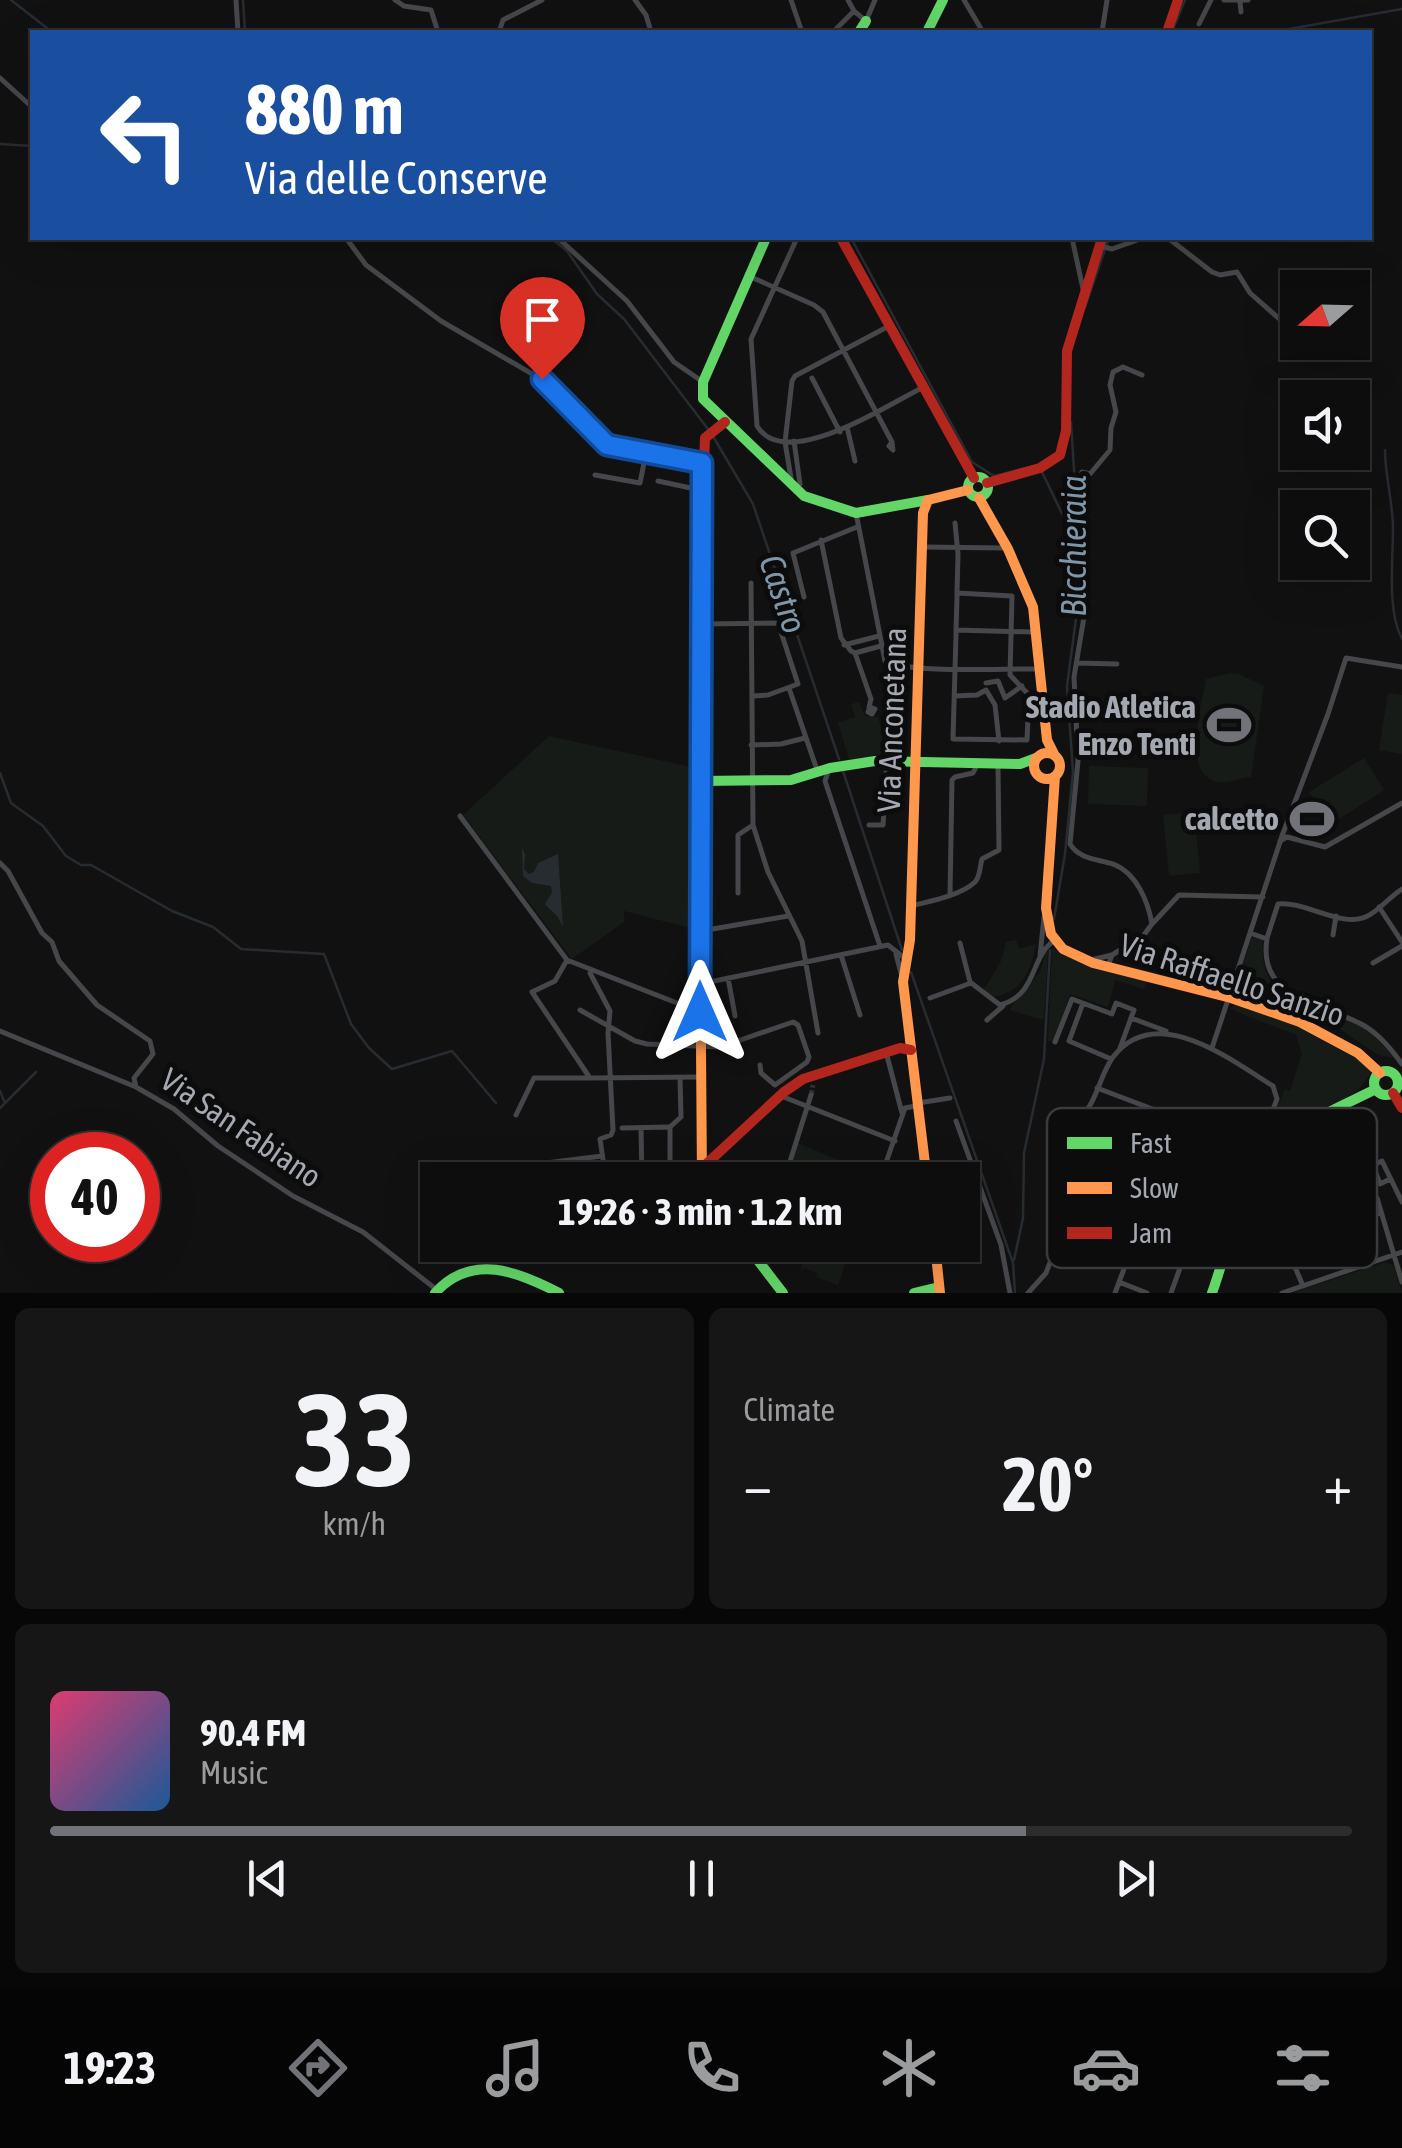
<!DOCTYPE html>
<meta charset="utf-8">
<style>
:root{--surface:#0d0d0e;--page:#161617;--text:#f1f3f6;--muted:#9a9c9e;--line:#2d2d2e;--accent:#717379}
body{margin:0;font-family:"Asap Condensed",sans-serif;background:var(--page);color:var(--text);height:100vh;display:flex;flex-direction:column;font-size:38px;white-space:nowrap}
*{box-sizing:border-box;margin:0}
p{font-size:32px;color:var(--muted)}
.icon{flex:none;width:55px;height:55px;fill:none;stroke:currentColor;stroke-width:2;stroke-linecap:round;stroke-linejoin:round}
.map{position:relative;height:1293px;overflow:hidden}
.side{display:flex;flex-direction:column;gap:15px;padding:15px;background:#070708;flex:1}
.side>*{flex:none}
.banner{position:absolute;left:30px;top:30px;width:1342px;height:210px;border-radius:0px;box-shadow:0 10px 40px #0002,0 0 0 2px var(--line);background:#1a4fa0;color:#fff;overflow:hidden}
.needle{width:65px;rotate:250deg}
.tools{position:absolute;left:1280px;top:270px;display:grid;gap:20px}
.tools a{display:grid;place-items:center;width:90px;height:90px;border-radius:0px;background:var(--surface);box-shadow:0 10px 40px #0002,0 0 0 2px var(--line);font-size:50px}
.speed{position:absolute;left:30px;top:1132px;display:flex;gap:20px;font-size:50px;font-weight:700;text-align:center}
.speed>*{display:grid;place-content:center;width:130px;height:130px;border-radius:50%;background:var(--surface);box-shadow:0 10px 40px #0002,0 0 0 2px var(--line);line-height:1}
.speed .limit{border:15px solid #d22;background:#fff;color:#111}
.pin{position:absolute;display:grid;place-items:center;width:85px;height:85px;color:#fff;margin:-102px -42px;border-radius:50% 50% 50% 0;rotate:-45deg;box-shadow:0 0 10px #0007}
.pin .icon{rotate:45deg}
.me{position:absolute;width:110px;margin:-55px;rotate:0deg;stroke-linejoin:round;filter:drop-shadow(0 0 8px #0008)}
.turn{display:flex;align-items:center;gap:35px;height:210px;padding:0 50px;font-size:45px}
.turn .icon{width:130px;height:130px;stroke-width:2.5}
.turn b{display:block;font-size:70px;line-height:85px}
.big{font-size:75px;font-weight:700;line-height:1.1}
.side .widget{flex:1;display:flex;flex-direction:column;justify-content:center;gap:15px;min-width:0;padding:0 35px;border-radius:15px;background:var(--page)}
.side .dial{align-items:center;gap:0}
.dial b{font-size:130px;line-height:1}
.song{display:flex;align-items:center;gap:30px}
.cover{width:120px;height:120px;border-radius:15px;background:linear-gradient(135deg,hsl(340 70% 55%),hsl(210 70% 35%))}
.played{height:10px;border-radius:5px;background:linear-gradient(90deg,var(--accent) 75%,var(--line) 75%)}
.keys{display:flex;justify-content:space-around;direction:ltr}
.heat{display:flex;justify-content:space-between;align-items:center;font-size:55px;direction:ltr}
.side .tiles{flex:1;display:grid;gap:15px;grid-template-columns:1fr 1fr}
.widget:last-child{grid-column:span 2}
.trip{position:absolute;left:420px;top:1162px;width:560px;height:100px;border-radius:0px;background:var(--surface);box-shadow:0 10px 40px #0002,0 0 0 2px var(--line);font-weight:700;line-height:100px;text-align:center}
.menu{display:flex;height:160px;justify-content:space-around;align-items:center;background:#050506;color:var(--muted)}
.menu .icon{width:70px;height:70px}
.menu .on{color:var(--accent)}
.menu b{font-size:45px;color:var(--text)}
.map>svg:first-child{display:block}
.green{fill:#171b17}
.water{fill:#272c31}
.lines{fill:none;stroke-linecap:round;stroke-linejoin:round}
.stream{stroke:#272c31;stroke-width:2.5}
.street-tunnel{stroke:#2e2f32;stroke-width:5;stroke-dasharray:5 2.5;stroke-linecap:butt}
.street{stroke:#46474a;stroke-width:5}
.fast{stroke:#63d668;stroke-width:10}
.slow{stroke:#ff974d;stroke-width:10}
.jam{stroke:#b3261e;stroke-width:10}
.route-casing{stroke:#114b97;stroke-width:25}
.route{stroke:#1a73e8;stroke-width:18}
.labels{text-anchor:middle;stroke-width:10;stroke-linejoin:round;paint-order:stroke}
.poi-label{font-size:32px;font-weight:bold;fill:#a4a8b1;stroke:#0c0c0d;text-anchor:end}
.street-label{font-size:32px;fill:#a4a8b1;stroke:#0c0c0d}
.water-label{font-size:35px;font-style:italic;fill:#7f96a8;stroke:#0c0c0d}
.key{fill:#0c0c0d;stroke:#3a3b3e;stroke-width:2.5}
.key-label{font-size:28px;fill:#a4a8b1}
</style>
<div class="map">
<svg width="1402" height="1293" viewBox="0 0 1402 1293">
<rect width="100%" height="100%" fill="#111112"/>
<path class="green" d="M1230,673L1239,674L1264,686L1251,777C1240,778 1230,783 1219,782C1180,776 1202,705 1206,679Z
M1388,693L1402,695V754L1379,750Z
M859,702L865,716L878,717L890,757L849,759L838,723L855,717L851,704Z
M549,736L696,768L698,930L624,911V922L572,959L463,815Z
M1364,758L1384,790L1330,825L1309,792Z
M1089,766L1148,768L1147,806L1088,804Z
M1194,812L1200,873L1169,876L1163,815Z
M1252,937L1263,940C1256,1007 1317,1002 1360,1026C1374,1033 1384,1047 1395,1058L1378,1055L1337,1027L1240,993L1236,986Z
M1016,940L1019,949L1036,944C1031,970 1022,994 993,996L984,990L1001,961L1006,942Z
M1052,948L1070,958L1147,981L1144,989L1115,980L1108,1007L1070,994L1053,1042L1048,1041Z
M1045,952H1048L1044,1020L1009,1010L1041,970Z
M1235,1004C1281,1021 1340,1032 1371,1071C1361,1099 1318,1110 1295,1126C1286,1132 1278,1140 1270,1146L1263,1142L1285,1089L1290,1091L1302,1054L1296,1035L1230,1009Z
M798,1143L876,1176L875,1180H795L786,1177Z
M808,1245H848L846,1250L849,1252L838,1285L816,1277L817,1273L804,1268L800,1272Z
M1386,1262L1394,1266L1402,1293H1292Z"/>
<path class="water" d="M522,848L525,854L524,869L529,874L534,872L538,863L558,854L563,927L558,917L545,904L552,893L551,886L532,883L523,876Z"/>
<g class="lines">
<path class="stream" d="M11,0L52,32
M243,0L245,32
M1172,32L1185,0
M1272,32L1402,9
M0,144L32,146
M551,238L567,251L597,294L624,319L708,429
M851,238L972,462L994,476L1038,465
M1085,307L1109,238
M714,438L753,504L839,759
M1385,450C1385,476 1393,502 1393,529C1393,561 1387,611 1402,639
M1042,472L1065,520L1077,536
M843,771L902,950
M0,773L11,803L43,826L66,856L81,865H91L172,911L213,927L241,949L324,954L351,1024L369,1048L392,1069L452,1051L496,1103
M1054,919L1065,854L1073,772L1067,686L1081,581L1071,422
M911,972L1013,1263L1015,1293
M0,1091L4,1101
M0,1108L36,1072
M1014,1260L1023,1218L1024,1153L1044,1059L1050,950"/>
<path class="street-tunnel" d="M811,1095L813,1085"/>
<path class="street" d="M236,0L238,32
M395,0L404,6L431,10L438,32
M635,0L646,15L651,32
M791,0L802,32
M848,0L854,11L866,21L875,0
M964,0L983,32
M1224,0H1248
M1240,2L1241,12
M1199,24L1211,0
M484,32H486
M499,32L503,20L542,0
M833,32L854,11
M1102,32L1107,0
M0,78L32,107
M346,238L366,265L441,321L541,379L600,441L628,450L702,463
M558,238L627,301L674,362L703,382
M797,238L751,339L757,426C786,473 888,404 922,388
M1072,238L1083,289
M1168,238L1212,272L1220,275L1237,272L1250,293L1284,323
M1100,246L1112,249L1143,238
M751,277L814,305L823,312L892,442L889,446L893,450L892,442
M812,378L840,432
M847,427L855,461
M794,441L800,484
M595,475L640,483L646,453
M658,481L700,490
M792,484L785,442L792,381L795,376L889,326
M856,513L885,661C909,674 1007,668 1040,669
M955,523L958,554L957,593V598L956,630V635L953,739L1027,740L1029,695L1010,675L1012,596L957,593
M821,540L841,638L851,651L855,653L871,699L869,707
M922,547L1005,548
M751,583L753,825L768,872L802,941L818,1033
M804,597L793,553L857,527
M702,624L778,623L798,684L768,695L753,696
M956,630L1031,632
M844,645L879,636
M855,653L881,646
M1076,663L1117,664
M986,683L998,681L1005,698L1022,686
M789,688L816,767
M954,696L977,695L986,690L995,705L999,741
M870,707L875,709L872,714L868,712Z
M751,745L781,744L805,738
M829,769L825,781L880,946
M460,816L567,960L700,1012
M869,825H883L887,762
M1280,841L1287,837L1325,847L1402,803
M0,863L8,871L42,933L52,942L59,961L97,1005L150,1041L153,1054L134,1078L136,1087
M738,893V835L753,825
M950,894L952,780L955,777L973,773L978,763
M911,906C930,901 960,896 975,882C980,877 980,866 982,859L999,850L998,766
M1379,907L1402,942
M1153,923L1179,895L1263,897
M701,931L788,916
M1250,933L1267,939C1257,999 1323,1003 1363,1025C1379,1034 1391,1049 1402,1064
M1333,935L1336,916
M1267,938L1278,904C1306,900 1345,932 1371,914C1382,907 1391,896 1402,889
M960,943L970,982L1000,1005C1038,995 1030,956 1054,941
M896,954L902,977
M841,955L860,1015
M1040,956L1044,917
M567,960L555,981L532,992L590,1078L699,1077
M1091,960L1112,955
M1373,963L1402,946
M1108,966L1112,955L1143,936L1152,924C1148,902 1137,873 1113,864C1097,859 1079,859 1070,844L1078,761L1074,677L1085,611L1080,477L1082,472L1090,474L1110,450L1111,428L1116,412L1110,385L1113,372L1123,367L1142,375
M590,973L610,1011L608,1033L613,1130L611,1135L600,1139L606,1180
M728,978L735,1016
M700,984L888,945L907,960
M930,998L971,983
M1083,1003L1069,1041L1111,1059
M580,1010L635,1041L647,1044L720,1047L793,1022L798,1025L809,1057L807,1062L775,1085L761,1073L760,1065
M987,1020L1003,1006
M0,1031L136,1087L174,1109L218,1146L293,1196L363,1232L437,1290
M1055,1042L1072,999L1112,1014L1116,1003L1134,1010L1131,1018L1166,1031
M1120,1048L1131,1018
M1212,1048L1282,836L1328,714L1346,658L1402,667
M886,1052L902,1113
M1097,1088L1258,1149
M781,1096L895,1141
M918,1103L950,1098
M516,1115L534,1078H590
M956,1121L1001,1245L1010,1293
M622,1128L669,1127
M641,1128L642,1180
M1073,1149L1115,1161L1138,1157L1156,1180
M514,1167L602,1156
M787,1171L811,1095
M1390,1179L1380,1184L1373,1165L1382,1161L1402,1202
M670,1180V1127L681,1117L680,1078
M880,1180L905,1108L916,1106
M932,1180L974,1173
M1377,1198L1402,1282
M1149,1202L1231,1233
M1281,1234L1303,1286
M1133,1244L1181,1261
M1295,1261L1326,1248L1323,1234L1380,1213
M1119,1282L1147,1293
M1028,1293L1046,1273L1073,1203V1194L1061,1162L1072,1122C1078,1117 1085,1113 1089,1107C1099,1091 1102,1072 1113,1057C1156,1001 1231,1060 1273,1086L1277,1099L1258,1149
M1115,1293L1157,1180L1162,1175L1184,1120
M1171,1293L1197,1221
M1282,1293L1402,1252"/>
<path class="fast" d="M859,32L866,21
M927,32L943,0
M766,238L703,382V399L804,496L856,513L928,500
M968 487a10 10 0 1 1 20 0a10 10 0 1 1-20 0Z
M699,781L791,780L830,768L875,761L1020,764L1036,758
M1374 1083a12 12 0 1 1 24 0a12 12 0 1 1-24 0Z
M746,1245L783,1293
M435,1293C472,1252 519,1272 559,1293
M914,1293L939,1287
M1212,1293C1228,1249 1238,1191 1269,1155C1296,1124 1340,1107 1376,1089"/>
<path class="slow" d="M979,498L1008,549L1033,607L1047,740L1055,756
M701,540L699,781L702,1180
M1034 766a13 13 0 1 1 26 0a13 13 0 1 1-26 0Z
M1055,776L1046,908L1051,934L1063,949L1093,963L1231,998L1300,1022L1358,1053L1380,1073
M927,1180L903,982L910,940L923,513L928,500L968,490
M935,1245L940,1293"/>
<path class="jam" d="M1167,32L1178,0
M841,238L974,478
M987,483L1040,468L1060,455L1066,431L1067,351L1102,238
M701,540L705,438L725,422
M1393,1093L1402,1108
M701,1169L784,1092L803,1079L900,1048L911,1050"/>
</g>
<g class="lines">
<g class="route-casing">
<path id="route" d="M542,379L607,445L702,463L700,1012"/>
</g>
<use href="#route" class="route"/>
</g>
<defs>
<g id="stadium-bare" transform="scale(3.45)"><path d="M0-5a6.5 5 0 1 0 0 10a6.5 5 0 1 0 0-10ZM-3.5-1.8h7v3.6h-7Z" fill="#717379" stroke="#0c0c0d" stroke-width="2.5" paint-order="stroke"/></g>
</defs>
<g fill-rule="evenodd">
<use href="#stadium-bare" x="1229" y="725"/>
<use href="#stadium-bare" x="1312" y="819"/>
</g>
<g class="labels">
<g class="poi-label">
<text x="1196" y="718">Stadio Atletica<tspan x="1196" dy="37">Enzo Tenti</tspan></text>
<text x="1279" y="830">calcetto</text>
</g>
<g class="street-label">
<text transform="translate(892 720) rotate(-88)" y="11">Via Anconetana</text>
<text transform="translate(1232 980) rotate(18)" y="11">Via Raffaello Sanzio</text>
<text transform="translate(241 1128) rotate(34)" y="11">Via San Fabiano</text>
</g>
<g class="water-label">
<text transform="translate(1074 546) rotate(-90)" y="12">Bicchieraia</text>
<text transform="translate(783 594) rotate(71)" y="12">Castro</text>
</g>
</g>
<rect x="1047" y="1108" width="330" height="160" rx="15" class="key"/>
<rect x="1067" y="1137" width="45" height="12" fill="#63d668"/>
<rect x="1067" y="1182" width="45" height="12" fill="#ff974d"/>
<rect x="1067" y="1227" width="45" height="12" fill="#b3261e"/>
<g class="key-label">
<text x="1130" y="1153">Fast</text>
<text x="1130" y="1198">Slow</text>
<text x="1130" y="1243">Jam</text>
</g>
</svg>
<div class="tools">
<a><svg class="needle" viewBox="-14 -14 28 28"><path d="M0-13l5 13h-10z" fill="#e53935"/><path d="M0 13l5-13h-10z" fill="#9a9c9e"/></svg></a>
<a><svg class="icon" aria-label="sound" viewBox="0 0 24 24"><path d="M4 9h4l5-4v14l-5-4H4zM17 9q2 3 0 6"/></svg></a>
<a><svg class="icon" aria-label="search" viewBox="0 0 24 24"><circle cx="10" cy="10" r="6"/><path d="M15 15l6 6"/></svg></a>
</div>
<div class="speed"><div class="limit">40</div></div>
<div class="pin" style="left:542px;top:379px;background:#d93025"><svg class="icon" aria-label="arrive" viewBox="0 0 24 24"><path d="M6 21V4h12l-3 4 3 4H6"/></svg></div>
<svg class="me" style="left:700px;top:1012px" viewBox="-20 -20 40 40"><path d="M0-17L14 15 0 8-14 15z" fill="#1a73e8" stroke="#fff" stroke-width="4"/></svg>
<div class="trip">19:26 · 3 min · 1.2 km</div>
<div class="banner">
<div class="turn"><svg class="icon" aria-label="left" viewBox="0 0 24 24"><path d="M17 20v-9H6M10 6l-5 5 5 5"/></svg><div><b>880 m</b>Via delle Conserve</div></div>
</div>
</div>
<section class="side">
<div class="tiles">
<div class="widget dial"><b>33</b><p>km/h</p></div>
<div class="widget"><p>Climate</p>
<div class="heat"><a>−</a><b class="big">20°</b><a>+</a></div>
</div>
<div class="widget">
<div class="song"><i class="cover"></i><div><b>90.4 FM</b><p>Music</p></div></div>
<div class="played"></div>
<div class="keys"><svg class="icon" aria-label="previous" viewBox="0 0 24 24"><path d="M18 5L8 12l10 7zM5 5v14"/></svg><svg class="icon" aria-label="pause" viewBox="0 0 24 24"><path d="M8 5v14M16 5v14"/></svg><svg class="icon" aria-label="next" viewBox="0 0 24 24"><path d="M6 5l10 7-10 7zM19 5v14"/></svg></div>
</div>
</div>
</section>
<nav class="menu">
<b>19:23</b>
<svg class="icon on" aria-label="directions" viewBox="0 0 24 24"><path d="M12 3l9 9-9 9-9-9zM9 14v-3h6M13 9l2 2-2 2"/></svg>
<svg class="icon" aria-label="music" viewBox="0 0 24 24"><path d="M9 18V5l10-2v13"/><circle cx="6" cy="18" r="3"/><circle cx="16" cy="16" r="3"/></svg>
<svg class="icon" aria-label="phone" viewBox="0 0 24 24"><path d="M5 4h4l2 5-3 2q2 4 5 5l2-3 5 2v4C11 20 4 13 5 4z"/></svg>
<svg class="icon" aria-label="climate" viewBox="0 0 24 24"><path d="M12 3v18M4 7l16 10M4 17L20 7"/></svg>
<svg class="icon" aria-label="car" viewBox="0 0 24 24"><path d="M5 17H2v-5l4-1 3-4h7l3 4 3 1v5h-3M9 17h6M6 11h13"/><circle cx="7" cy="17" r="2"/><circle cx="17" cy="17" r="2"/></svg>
<svg class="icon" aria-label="filters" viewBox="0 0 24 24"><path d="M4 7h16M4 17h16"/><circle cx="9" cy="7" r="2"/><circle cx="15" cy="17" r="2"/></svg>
</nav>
